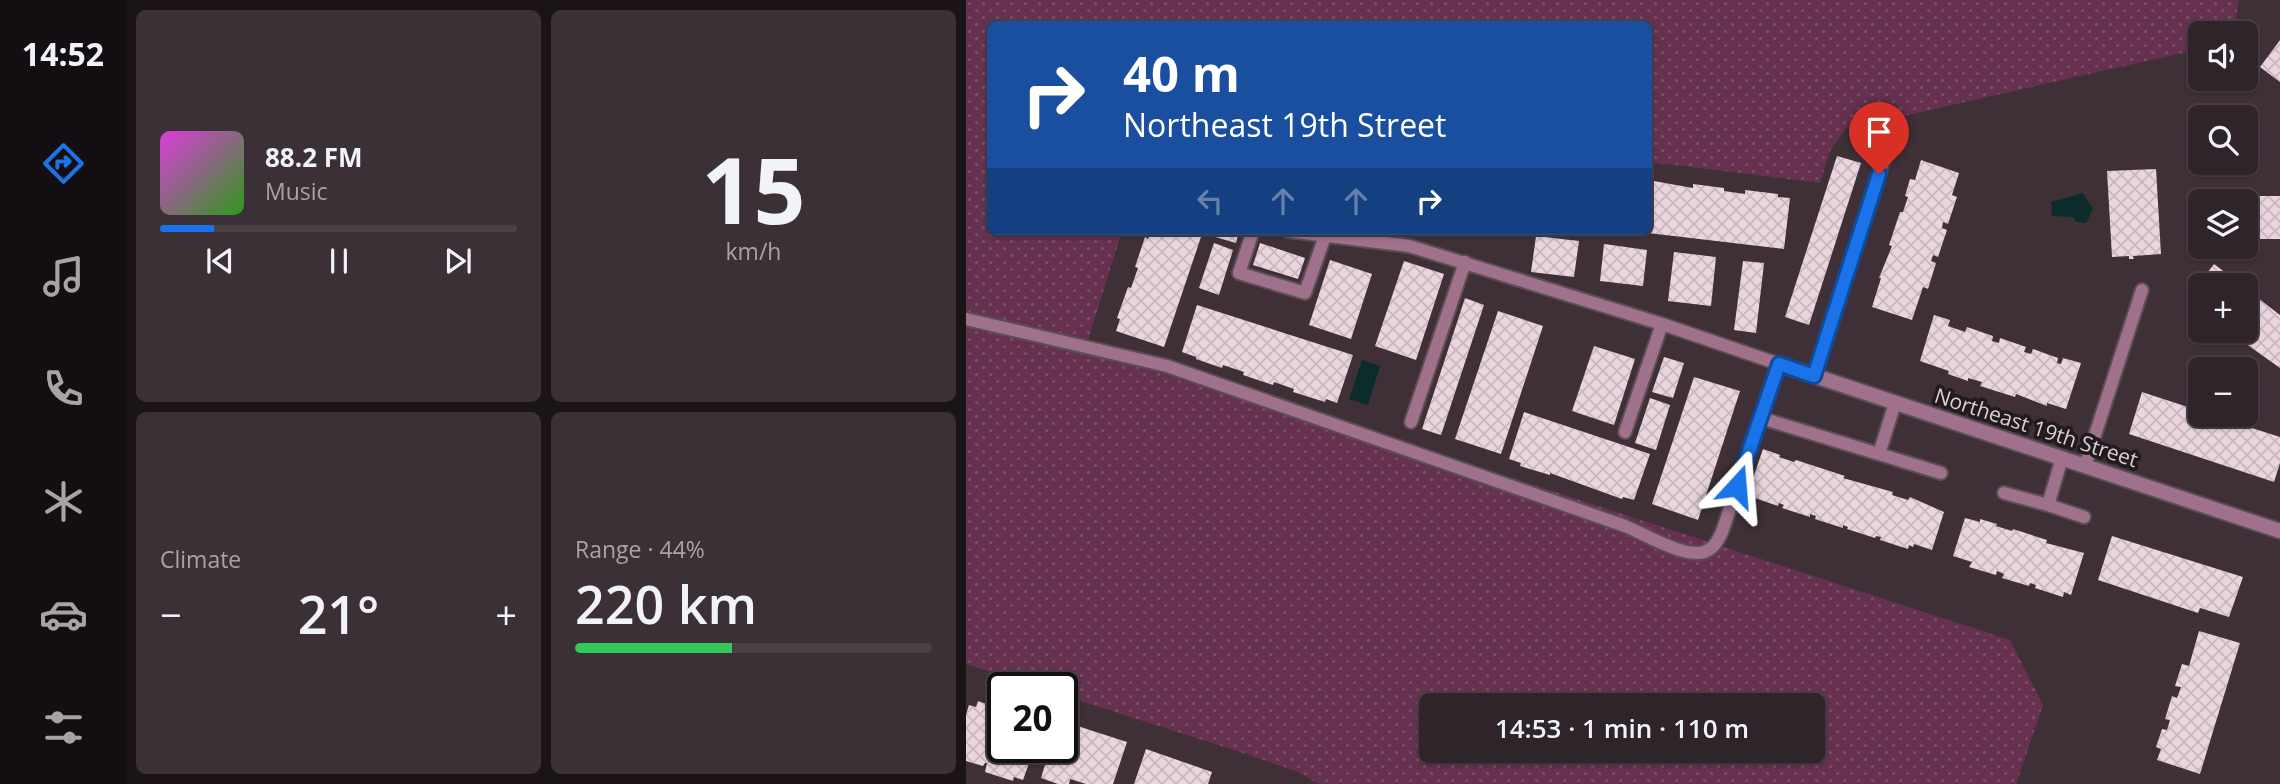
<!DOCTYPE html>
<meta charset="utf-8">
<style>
:root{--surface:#2f242a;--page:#3b3036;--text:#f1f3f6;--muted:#a7a4a8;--line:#4a4147;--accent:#1a73e8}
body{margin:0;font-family:"Open Sans",sans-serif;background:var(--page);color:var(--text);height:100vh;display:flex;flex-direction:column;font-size:26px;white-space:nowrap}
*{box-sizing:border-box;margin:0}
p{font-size:23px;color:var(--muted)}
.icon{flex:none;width:38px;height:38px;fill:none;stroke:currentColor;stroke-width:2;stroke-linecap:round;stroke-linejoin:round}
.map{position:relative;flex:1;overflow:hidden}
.drawer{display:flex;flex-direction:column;gap:10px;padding:10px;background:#1a1417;width:840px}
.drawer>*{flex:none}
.guide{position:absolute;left:21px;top:21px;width:665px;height:214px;border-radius:10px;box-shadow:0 2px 5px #0004,0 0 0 2px var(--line);background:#1a4fa0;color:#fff;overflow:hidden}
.controls{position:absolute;left:1222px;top:21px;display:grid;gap:14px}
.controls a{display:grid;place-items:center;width:70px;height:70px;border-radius:10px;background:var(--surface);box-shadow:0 2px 5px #0004,0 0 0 2px var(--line);font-size:35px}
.speed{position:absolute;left:21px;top:672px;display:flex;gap:14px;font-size:35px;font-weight:700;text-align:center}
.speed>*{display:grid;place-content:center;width:91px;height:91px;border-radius:50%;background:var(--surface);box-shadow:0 2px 5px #0004,0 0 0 2px var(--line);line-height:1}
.speed .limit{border:4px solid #111;border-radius:10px;background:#fff;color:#111}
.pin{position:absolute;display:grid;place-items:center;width:60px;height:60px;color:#fff;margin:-72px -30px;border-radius:50% 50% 50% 0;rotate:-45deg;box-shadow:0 0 7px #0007}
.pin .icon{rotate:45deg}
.me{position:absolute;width:77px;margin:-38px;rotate:19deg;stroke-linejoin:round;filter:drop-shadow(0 0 5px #0008)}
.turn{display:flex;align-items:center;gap:24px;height:147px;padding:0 21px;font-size:32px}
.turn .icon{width:91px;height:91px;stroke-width:2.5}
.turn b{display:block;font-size:49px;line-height:60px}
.lanes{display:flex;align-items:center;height:66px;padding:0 21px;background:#0003;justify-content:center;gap:35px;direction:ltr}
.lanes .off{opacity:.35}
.big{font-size:52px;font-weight:600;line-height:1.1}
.drawer .tile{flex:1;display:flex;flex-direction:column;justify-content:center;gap:10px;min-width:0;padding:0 24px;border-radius:10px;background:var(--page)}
.drawer .dial{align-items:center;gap:0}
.dial b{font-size:91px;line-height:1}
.song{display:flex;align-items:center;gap:21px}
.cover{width:84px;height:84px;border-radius:10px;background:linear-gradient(135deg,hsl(300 70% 55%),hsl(110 70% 35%))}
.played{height:7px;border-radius:4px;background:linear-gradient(90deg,var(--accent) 15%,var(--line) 15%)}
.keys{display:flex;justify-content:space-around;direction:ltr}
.heat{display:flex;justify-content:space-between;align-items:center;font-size:38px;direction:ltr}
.charge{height:10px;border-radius:5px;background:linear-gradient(90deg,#34c759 44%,var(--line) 0)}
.drawer .tiles{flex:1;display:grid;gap:10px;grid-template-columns:repeat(2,1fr)}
.trip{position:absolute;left:453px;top:693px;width:406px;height:70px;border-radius:10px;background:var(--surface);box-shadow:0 2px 5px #0004,0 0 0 2px var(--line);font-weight:600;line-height:70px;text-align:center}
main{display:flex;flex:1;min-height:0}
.dock{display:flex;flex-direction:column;width:126px;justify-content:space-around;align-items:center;background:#130e11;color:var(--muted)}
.dock .icon{width:49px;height:49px}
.dock .selected{color:var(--accent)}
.dock b{font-size:32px;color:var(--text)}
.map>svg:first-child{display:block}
.grass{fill:url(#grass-dots);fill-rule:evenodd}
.water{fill:#0c2b2b}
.building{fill:url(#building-cross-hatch)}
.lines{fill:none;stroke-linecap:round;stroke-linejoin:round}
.lane-casing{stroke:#5b4d54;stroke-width:16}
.street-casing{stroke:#5b4d54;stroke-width:18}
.lane{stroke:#a0718a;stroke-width:12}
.street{stroke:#a0718a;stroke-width:14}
.route-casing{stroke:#114b97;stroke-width:18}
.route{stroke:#1a73e8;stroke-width:12}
.labels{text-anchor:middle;stroke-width:7;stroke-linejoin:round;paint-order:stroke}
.street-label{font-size:21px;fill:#d9cfd4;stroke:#211a1e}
</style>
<main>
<nav class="dock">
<b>14:52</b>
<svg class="icon selected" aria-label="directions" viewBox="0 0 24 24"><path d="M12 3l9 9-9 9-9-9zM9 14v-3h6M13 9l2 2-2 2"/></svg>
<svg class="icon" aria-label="music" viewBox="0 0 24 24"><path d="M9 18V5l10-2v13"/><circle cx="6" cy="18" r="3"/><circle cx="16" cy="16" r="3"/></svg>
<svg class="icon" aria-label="phone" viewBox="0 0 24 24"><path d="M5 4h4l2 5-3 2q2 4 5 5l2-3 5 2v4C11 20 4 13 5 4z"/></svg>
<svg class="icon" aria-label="climate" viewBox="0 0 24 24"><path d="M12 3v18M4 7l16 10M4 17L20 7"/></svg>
<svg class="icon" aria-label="car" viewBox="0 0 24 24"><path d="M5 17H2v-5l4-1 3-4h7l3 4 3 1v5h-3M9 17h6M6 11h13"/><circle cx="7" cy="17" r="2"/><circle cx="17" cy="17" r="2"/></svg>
<svg class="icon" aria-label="filters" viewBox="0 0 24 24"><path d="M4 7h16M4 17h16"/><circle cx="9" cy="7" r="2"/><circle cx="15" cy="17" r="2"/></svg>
</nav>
<section class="drawer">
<div class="tiles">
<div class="tile">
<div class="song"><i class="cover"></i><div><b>88.2 FM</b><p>Music</p></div></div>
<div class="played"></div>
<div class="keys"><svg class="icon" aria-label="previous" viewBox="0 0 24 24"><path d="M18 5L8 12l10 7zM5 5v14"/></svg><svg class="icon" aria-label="pause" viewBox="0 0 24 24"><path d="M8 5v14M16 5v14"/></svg><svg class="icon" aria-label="next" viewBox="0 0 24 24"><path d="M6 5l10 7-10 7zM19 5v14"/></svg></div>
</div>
<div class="tile dial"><b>15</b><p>km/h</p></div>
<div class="tile"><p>Climate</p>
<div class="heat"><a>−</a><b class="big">21°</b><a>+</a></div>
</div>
<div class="tile"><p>Range · 44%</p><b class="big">220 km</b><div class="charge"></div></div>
</div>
</section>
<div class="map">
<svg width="1314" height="784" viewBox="0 0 1314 784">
<defs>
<pattern id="grass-dots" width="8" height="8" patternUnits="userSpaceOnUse" patternTransform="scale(1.75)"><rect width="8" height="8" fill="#65314f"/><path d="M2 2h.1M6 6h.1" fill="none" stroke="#7a4e67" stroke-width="1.8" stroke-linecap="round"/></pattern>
<pattern id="building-cross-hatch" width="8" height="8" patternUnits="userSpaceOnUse" patternTransform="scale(1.75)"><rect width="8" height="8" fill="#ead5df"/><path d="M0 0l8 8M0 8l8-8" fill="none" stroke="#c8b7bf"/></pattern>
</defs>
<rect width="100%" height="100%" fill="#3f3038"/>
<path class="grass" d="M0,0H1273L1267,33H1234V49L879,129L864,151L854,183L683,162L682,24H24V231H156L122,340L1044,640L1077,705L1050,784H353L332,772L283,755L96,695V688H74L0,664ZM466,705H847V751H466Z"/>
<path class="water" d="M1117,193L1127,209L1120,223L1110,222L1107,217L1086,216L1085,202Z
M396,360L414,366L402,405L383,399Z"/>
<path class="building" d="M1314,40V82L1294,67Z
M871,156L895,163L843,325L819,317Z
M955,160L993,173L986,195L991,197L982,224L977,222L976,228L981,230L972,257L967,255L965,261L970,263L962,289L957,287L946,320L906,307L915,278H913L926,246L923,245L934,212H937L942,197L939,196L944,179L949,180Z
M1190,169L1195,254L1167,256L1168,259H1163V256L1146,257L1141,171Z
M682,180L727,188V184L758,188V191L779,194V190L812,194V197L824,198L818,249L682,233Z
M1253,196H1314V239H1279V201H1253Z
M185,231H237L198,347L150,331L154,319L151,318L162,287L165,288L172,268L169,267L179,237L182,239Z
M251,231H273L270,243L249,237Z
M570,236L613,241L608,277L565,272Z
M248,243L267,250L253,295L233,288Z
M294,243L339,258L332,279L287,265Z
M638,244L681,250L677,286L634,281Z
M708,252L750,257L745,306L702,301Z
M364,260L406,274L385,339L343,325Z
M438,261L478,274L450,360L409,346Z
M777,261L798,263L790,333L768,330Z
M1248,264L1276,285H1234V303L1224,295Z
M1279,288L1314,315V368L1262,331H1279Z
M499,298L518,305L475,435L456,429Z
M231,305L387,355L371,403L360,399L359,402L327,392L328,389L308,382L307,385L277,375L278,372L257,365L256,368L230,359V357L216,352Z
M532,311L577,326L535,454L489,439Z
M968,315L984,320L982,326L999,332L1001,327L1027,336L1026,341L1033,343L1034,338L1060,347L1058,352L1065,354L1067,349L1092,358L1091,363L1095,364L1097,358L1115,363L1100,409L1081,403V406L1050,394L1049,397L1014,386L1016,382L1002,378V381L982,374L983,371L954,361Z
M628,346L669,359L648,425L606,411Z
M698,357L718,363L707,398L686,392Z
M728,377L774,391L732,520L686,504Z
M1176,392L1234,411V415H1245L1314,437V463L1308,482L1163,434Z
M684,398L704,405L690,450L669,443Z
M558,412L684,454L668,500L657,497L656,499L584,473V475L554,466L555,463L543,459Z
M797,449L814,455L813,457L828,462L830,460L879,476L877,478L927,492L926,495L942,500L944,497L978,512L966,550L948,544L947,547L943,545L942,549L914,540L915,537L910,536L909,538L881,529L882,527L877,525V528L849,519L850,516L844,514V517L816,508L818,505L813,503L812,506L786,497L787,494L782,493Z
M999,518L1014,522V519L1031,524L1030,526L1046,531L1047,529L1081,540L1080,543L1118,553L1105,595L1098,592L1097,597L1069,588L1070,585L1064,583L1063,586L1036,578L1038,574L1031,571L1030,575L1003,567L1006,562L987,556Z
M1146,536L1277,577L1263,617L1234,608L1232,613L1132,580Z
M1233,631L1274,643L1234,774L1191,760L1195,749L1190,747L1196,729L1201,730L1204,720L1199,719L1206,696L1211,698L1215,687L1209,686L1216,664L1223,666Z
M12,701L29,707L27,712L37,716V747L68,749L57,780L48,777L47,781L19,772L21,763H19L17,766L0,761V715L3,705L10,707Z
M96,721L161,742L147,784H120L104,779L103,784H92L75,778L82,755L73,752L75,747H96Z
M180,749L246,772L242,784H168Z"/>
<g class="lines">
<g class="lane-casing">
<path id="lane" d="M287,231L273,273L339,293L359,236
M0,319L201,366L659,526C678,534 718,558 738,552C748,549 752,540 756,532L813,364L696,324L443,246L322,231
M848,376L921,149
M929,403L913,454L975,473
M795,418L913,454
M445,422L499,262
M659,432L696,324
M1096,458L1082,505L1118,517
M1119,466L1176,290
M1038,493L1082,505"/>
</g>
<g class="street-casing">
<path id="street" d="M813,364L1314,531"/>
</g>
<use href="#lane" class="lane"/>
<use href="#street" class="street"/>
</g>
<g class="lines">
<g class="route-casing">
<path id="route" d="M771,486L813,364L848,376L913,174"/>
</g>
<use href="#route" class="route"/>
</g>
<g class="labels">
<g class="street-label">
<text transform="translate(1070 428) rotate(18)" y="7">Northeast 19th Street</text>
</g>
</g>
</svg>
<div class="controls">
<a><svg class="icon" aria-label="sound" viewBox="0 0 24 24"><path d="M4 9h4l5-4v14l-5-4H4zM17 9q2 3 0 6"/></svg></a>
<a><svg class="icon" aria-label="search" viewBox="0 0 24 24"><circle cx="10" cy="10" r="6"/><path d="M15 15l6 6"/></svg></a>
<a><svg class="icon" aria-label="layers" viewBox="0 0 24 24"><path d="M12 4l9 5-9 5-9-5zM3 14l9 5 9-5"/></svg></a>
<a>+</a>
<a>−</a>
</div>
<div class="speed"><div class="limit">20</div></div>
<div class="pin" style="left:913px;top:174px;background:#d93025"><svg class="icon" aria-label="arrive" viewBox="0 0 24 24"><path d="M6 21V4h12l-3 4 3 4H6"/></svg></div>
<svg class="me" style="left:771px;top:486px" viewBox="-20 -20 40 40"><path d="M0-17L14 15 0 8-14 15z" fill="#1a73e8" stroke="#fff" stroke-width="4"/></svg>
<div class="trip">14:53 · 1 min · 110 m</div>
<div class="guide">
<div class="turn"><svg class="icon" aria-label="right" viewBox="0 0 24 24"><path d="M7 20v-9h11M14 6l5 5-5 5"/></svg><div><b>40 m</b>Northeast 19th Street</div></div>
<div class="lanes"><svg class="icon off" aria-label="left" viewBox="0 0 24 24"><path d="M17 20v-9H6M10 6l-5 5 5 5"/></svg><svg class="icon off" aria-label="ahead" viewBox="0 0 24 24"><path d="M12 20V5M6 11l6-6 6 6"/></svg><svg class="icon off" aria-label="ahead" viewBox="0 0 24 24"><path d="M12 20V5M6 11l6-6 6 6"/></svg><svg class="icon" aria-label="right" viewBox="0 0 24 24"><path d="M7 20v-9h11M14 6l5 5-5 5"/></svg></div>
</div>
</div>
</main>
